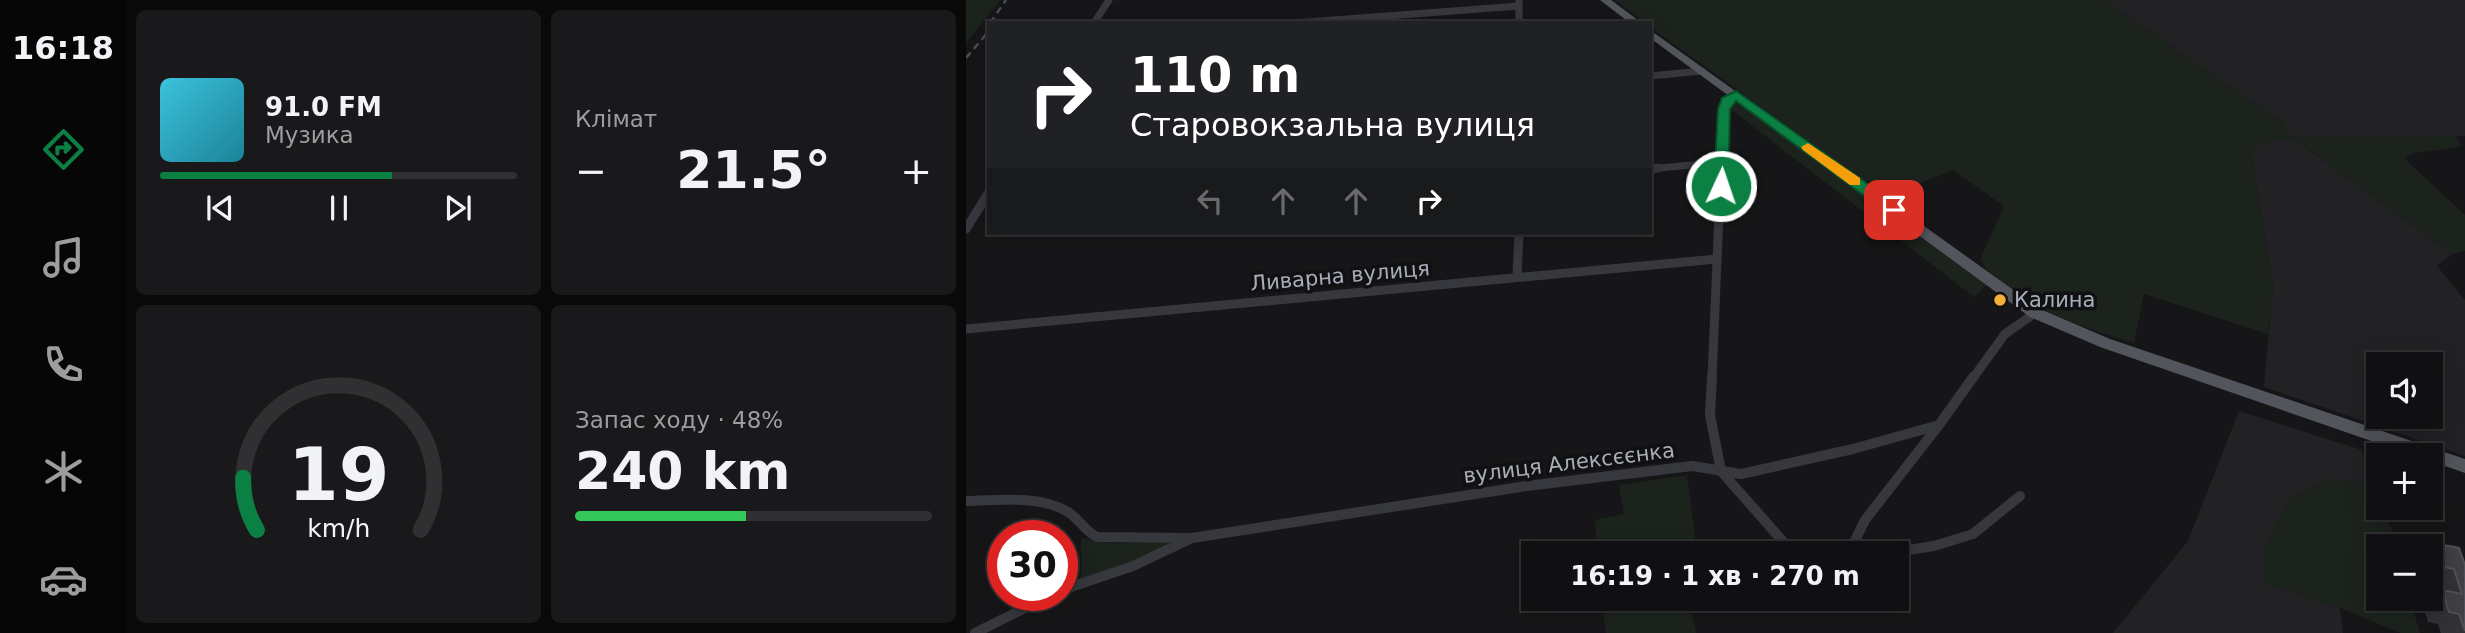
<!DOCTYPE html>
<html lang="uk">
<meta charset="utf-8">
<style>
:root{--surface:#101012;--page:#19191b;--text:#f1f3f6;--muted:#9c9d9f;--line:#303032;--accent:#0b8043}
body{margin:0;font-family:"DejaVu Sans",sans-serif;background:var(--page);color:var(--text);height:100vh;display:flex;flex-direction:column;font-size:26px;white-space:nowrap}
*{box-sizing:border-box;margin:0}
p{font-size:23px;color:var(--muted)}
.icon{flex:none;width:38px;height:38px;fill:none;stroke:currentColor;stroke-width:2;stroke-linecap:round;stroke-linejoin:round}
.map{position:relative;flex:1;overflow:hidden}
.details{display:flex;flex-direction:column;gap:10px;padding:10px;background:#09090a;width:840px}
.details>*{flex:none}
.top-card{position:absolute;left:21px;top:21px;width:665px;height:214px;border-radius:0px;box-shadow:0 4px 18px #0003,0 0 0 2px var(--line);background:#202124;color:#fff;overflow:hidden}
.fabs{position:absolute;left:1400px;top:352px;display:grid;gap:14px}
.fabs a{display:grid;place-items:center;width:77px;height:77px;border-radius:0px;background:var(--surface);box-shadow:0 4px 18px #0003,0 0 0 2px var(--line);font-size:35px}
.speed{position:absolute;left:21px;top:520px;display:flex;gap:14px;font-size:35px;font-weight:700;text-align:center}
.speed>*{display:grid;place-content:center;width:91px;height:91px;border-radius:50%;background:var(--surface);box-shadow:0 4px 18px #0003,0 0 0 2px var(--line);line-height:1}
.speed .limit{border:10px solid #d22;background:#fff;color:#111}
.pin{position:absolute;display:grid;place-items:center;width:60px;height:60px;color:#fff;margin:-30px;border-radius:14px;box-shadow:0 4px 10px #0006}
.me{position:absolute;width:77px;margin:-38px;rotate:3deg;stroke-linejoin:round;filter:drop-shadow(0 0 5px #0008)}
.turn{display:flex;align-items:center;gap:24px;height:147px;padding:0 28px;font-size:32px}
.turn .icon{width:91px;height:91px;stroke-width:2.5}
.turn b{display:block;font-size:49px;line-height:60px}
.lanes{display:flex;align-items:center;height:66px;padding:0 28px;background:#0003;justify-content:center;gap:35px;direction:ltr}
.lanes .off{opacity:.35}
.big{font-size:52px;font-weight:700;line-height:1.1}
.details .card{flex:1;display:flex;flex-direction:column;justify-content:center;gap:10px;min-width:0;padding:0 24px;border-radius:10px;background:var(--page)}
.details .dial{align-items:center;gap:0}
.dial svg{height:182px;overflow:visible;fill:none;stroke:var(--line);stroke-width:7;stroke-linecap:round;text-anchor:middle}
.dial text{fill:var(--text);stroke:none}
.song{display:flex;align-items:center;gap:21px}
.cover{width:84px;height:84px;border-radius:10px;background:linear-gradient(135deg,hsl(190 70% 55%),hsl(190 70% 35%))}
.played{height:7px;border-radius:4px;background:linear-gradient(90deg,var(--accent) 65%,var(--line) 65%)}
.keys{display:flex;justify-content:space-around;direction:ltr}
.heat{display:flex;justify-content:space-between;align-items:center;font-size:38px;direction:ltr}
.charge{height:10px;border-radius:5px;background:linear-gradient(90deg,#34c759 48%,var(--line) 0)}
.details .tiles{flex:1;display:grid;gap:10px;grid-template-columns:repeat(2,1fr)}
.trip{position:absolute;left:555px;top:541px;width:388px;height:70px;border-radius:0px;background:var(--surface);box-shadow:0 4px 18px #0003,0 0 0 2px var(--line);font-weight:700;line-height:70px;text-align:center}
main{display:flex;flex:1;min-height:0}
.menu{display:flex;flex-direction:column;width:126px;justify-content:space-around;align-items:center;background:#060607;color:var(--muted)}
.menu .icon{width:49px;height:49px}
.menu .selected{color:var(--accent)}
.menu b{font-size:32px;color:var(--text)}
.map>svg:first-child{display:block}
.built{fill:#222225;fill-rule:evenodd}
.green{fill:#1c231d}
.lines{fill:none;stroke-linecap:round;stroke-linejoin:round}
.street-far2{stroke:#37383d;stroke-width:7}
.street-far1{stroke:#37383d;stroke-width:9}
.street{stroke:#37383d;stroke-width:10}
.primary{fill:#53555c;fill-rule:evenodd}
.rail{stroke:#4a4c52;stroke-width:2.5;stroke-dasharray:7 5;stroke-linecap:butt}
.wall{fill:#323236}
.building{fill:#3f3f44;stroke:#4f5156;stroke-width:2}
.route{fill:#0b8043;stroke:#07532c;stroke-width:2}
.slow{fill:#f59e0b}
.poi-dot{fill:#f2b134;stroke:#111113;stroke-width:2.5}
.labels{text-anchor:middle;stroke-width:7;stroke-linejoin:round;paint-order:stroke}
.street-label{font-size:21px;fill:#a8adb8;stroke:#111113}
.poi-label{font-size:21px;fill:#a8adb8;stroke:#111113;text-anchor:start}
</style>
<main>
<nav class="menu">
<b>16:18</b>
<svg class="icon selected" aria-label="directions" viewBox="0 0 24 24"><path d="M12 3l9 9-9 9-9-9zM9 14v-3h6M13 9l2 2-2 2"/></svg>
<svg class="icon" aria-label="music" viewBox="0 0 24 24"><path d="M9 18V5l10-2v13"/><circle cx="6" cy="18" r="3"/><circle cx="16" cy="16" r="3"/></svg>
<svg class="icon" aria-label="phone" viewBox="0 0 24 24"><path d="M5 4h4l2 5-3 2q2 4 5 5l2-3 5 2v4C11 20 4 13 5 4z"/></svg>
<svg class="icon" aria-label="climate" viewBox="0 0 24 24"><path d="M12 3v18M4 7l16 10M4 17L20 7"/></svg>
<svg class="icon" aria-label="car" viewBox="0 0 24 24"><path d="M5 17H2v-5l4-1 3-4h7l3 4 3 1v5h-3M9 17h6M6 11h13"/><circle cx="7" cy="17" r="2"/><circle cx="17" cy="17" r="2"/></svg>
</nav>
<section class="details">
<div class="tiles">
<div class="card">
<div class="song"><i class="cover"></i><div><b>91.0 FM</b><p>Музика</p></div></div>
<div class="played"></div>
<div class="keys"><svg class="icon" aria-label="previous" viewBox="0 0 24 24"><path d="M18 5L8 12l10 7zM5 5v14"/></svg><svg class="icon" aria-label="pause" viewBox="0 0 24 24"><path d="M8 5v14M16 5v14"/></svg><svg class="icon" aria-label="next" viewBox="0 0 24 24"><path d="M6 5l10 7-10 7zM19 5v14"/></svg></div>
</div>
<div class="card"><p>Клімат</p>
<div class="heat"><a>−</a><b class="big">21.5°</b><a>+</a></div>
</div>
<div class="card dial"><svg viewBox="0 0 100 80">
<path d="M14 69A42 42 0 1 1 86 69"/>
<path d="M14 69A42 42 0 0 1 8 46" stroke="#0b8043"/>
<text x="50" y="56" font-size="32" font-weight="700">19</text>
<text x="50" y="72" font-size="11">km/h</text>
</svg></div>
<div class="card"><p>Запас ходу · 48%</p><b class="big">240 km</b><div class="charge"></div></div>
</div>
</section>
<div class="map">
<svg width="1499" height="633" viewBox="0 0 1499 633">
<rect width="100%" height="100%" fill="#161618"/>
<path class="built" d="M1138,0H1499V136L1327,138L1486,254L1471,266L1499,300V456L1298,387L1307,286L1285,152L1296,143L1325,137L1317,123ZM1412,364H1465V416H1412Z
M1273,411L1396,450L1402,484L1361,479L1298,583L1374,608L1377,633H1147L1222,541Z"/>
<path class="green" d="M0,0H35L0,43Z
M649,0H1138L1317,123L1326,137L1488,136L1495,144L1493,147L1447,153L1439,159L1499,215V251L1486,254L1326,137L1296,143L1285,152L1307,286L1302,334L1178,294L1168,343C1117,327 1063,311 1024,272C1019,268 1018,264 1014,260L1038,206L987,170L930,193C917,191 909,182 896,179L684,27V23H679Z
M767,103H774L1021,285L1008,297L763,108Z
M721,475L731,553H631L629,520L658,514L653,485Z
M1361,479L1402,484L1412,496V508H1419L1430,546H1412V598L1444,599L1454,633H1435L1374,608L1298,583V547L1323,498Z
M115,538L148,544L202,541V548L114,579C117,566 114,552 115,538Z
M635,599H723L730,633H640Z"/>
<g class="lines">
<path class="street-far2" d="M553,0V23
M128,23L143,0
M328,23L553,6
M684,76L736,71
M684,169L756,162
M755,170L758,109L761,101L770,95"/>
<path class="street-far1" d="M684,169L692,168
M0,229L23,192
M551,277L553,233
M0,329L751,259
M746,378L755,168
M1007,378L1039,334L1069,313"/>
<path class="street" d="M746,376L744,415L755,471L827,553
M0,501C31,500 75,495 102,512C113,519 119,531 131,537L224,538
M883,553L899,520L973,425
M923,553L968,546L1007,534L1054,496
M96,590L167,566L226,538L561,486L726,466L775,474L887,449L973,425L1008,376
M9,633L85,595"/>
<path class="primary" d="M634,0H645L676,23H664Z
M684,30L1074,309L1144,339L1499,459V473L1465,461V455H1446L1134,347L1064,317L684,38Z"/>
<path class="rail" d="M24,23L40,0
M0,58L23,31"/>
</g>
<path class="wall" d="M1461,542L1493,548L1499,633H1475L1472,624L1462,622L1456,601L1460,598H1465V596L1471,593L1467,580L1465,579V546H1454Z"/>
<path class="building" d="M1461,542L1493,548L1499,565V631L1493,614L1483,612L1476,590L1496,594L1488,569L1468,565L1465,554V546H1462Z"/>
<path class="route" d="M770,91L933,206V214H923L770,101L764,109L762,186L760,190H750L748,186L752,109L756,98Z"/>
<path class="slow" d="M842,143L894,178V185H884L837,150L835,147Z"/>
<circle class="poi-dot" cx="1034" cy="300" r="7"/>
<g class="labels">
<g class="street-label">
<text transform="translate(374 276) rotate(-5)" y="7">Ливарна вулиця</text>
<text transform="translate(603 463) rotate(-7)" y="7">вулиця Алексєєнка</text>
</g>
<g class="poi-label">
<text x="1048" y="307">Калина</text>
</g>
</g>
</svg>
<div class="fabs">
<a><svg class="icon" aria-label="sound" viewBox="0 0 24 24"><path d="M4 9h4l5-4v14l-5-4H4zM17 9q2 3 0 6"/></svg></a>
<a>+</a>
<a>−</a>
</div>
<div class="speed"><div class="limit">30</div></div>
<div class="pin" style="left:928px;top:210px;background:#d93025"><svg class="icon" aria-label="arrive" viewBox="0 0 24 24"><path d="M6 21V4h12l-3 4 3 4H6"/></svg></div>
<svg class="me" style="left:755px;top:186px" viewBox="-20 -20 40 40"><circle r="17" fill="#0b8043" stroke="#fff" stroke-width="3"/><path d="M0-11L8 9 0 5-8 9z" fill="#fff"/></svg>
<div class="trip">16:19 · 1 хв · 270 m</div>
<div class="top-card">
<div class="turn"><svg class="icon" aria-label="right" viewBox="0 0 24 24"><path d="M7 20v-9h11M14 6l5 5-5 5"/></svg><div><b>110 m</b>Старовокзальна вулиця</div></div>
<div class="lanes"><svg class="icon off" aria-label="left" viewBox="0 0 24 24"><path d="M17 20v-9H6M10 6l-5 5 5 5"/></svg><svg class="icon off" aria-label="ahead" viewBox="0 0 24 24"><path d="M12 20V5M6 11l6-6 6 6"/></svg><svg class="icon off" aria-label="ahead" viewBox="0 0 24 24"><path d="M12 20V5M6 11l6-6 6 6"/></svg><svg class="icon" aria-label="right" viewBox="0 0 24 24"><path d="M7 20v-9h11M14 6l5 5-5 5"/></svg></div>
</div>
</div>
</main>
